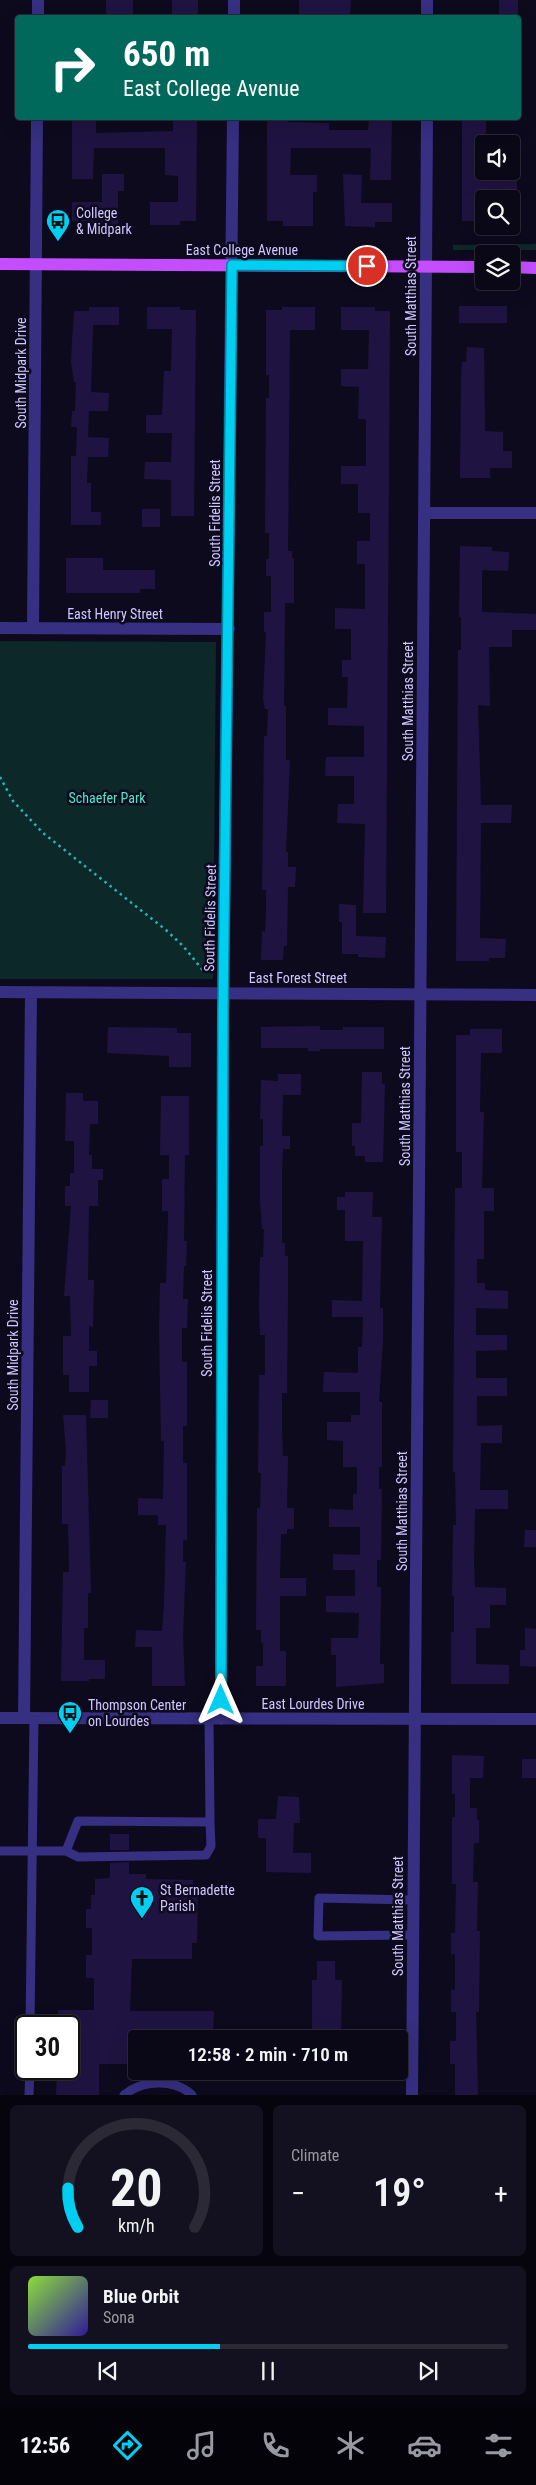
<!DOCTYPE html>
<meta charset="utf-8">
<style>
:root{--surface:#0a0816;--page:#13111f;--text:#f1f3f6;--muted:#999aa1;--line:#2a2935;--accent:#00cff2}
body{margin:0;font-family:"Roboto Condensed",sans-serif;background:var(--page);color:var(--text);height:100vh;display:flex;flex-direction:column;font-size:19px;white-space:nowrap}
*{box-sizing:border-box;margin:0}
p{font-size:16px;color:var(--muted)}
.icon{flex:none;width:28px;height:28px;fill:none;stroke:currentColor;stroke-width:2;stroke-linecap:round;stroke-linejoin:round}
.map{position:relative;height:2095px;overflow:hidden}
.panel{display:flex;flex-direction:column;gap:10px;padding:10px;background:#06040c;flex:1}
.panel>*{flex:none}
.guide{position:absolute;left:15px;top:15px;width:506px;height:105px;border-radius:5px;box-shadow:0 5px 20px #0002,0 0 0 1px var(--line);background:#00695c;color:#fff;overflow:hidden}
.buttons{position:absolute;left:475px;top:135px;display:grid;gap:10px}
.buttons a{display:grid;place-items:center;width:45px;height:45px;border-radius:5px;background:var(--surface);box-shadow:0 5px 20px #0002,0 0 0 1px var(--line);font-size:25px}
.speed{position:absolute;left:15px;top:2015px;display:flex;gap:10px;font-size:25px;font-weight:700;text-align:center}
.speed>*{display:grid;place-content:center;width:65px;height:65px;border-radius:50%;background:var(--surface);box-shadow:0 5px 20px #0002,0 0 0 1px var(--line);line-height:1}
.speed .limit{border:2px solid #111;border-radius:8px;background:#fff;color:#111}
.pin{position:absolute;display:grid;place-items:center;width:42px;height:42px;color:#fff;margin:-21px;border:2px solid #fff;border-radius:50%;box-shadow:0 1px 5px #0007}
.me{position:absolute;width:55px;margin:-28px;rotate:0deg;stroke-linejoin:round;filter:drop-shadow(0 0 4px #0008)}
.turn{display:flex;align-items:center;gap:18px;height:105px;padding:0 25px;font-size:22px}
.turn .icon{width:65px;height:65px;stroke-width:2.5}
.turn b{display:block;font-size:35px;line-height:42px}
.big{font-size:38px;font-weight:600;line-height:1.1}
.panel .card{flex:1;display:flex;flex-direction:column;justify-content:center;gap:8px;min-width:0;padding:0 18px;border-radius:8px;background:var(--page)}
.panel .dial{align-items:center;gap:0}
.dial svg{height:130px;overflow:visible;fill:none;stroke:var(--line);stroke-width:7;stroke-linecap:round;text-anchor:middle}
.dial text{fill:var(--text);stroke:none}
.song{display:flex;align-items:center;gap:15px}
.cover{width:60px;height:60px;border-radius:8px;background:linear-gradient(135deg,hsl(90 70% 55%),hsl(250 70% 35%))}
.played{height:5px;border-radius:2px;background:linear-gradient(90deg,var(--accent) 40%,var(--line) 40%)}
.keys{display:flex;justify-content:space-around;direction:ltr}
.heat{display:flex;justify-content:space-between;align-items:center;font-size:28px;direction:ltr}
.panel .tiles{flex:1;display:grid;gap:10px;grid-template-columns:1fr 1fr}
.card:last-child{grid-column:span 2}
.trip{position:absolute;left:128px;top:2030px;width:280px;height:50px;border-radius:5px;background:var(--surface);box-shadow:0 5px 20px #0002,0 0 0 1px var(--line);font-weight:600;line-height:50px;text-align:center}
.tab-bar{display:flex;height:80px;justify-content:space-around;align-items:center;background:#040309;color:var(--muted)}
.tab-bar .icon{width:35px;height:35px}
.tab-bar .selected{color:var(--accent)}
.tab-bar b{font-size:22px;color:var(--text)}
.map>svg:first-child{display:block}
.green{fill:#0c2829}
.building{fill:#1f1441}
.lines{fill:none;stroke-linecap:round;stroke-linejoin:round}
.path{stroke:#20b9b7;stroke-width:2.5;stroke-dasharray:2.5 4;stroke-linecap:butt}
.service{stroke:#362f82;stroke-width:9}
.minor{stroke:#362f82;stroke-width:12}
.tertiary{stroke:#362f82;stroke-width:12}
.primary{stroke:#c44eff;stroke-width:12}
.route-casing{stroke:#00879d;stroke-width:12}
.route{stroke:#00cff2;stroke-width:9}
.labels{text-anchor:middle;stroke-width:5;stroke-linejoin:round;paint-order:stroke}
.poi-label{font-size:14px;fill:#cfc7ff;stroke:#0e0a1e;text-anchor:start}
.street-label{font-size:14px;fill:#cfc7ff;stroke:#0e0a1e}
.park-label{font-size:14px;fill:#47ebc9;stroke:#0e0a1e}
</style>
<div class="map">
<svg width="536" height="2095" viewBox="0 0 536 2095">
<rect width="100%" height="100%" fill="#0e0a1e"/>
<path class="green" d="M536,244V250H453V245Z
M0,641L216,642L213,979H0Z"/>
<path class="building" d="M106,0H133V16H106Z
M172,0H198V15H172Z
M299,0H351L350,17H299Z
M499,0H518V18H499Z
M72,118H96V133L173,131V118H197L196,221H180V225H150V202H178V176L165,175V148H94L93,179H72Z
M267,118H288V122L329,123V130H368L369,118H392L391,180H370L371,148H291L290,175H317V192H313V226H283V221H267Z
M462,118H486V144H481L482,178H517V194L484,193V221H462Z
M102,174H124V191H118V225H88V221H72V202H102Z
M343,174L362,175L361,203H392V222H375V227L345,226Z
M459,306H507V323H459Z
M89,307H119V325H93L91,392L109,393L108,411H89L88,437L109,438L108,457H88L87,483H91V512H101V525H71V456H76L77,427H71L72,411H75L76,382H74L71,362L72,341L74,311H89Z
M147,307H180V310H196L194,516H171V480L144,479L145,462H171L172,433H146V415H162L164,371H171L172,329H147Z
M282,307H315V330H290L288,551H292V558H294V603H285L284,706H286V760H290L286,852H288V867H296L295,887H288L287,946H284L283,960H261L262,931L265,932L266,914V890H262L264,736H267L268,709H265L263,699L266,632H264V612H271V576H266V559H269V533H265L266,398H269V375H266V310H282Z
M341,307H375V311H390L386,913H363L365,824L337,823L338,804H354V776H325L326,757H364V726L328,725V708H347L348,677H342V660H351V629H335V608L365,609V564H357V541H370V513H358V484H341V466H366V419H358L359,387L341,386V369H368L369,330H341Z
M467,347L484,348L485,431L503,432V451H512V468H490V478H460L461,377L462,362H466Z
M142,509H160V527H142Z
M460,546L492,547V551L509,552L508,571L482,570V612L536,614V630H512V647H489L490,706L478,705L481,805H512L511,823H481L480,938L506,939L505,958H489V961H456L458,650H461V617H459Z
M66,558H103V570H155V589H140V593H66Z
M339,904L356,905V936L386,937L385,958L358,957V954H342V922H339Z
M320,1026V1030H343V1027H384V1049H320V1051H308V1048H261V1027Z
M108,1027L177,1028V1033H191V1067H169V1056L107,1053Z
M470,1029H502V1053H481L480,1112H484L482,1188H494V1211H484V1259H477V1283H485V1290L508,1291V1309L476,1308V1335H507V1350L476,1351V1378H507V1396H477V1426L502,1425V1443H481L480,1490H508V1509H475L474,1563L475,1587L506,1588V1605H490V1628H476V1664L509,1665V1684H451V1632H454V1596H452L453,1525H456L455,1472H453L455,1188H462V1152H456V1035H470Z
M362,1072H382V1084H385L383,1162H365V1156H355V1146H352V1123H361Z
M278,1074H301V1095H283L282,1136H290V1149H283L282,1172V1243H285V1256H288V1294L287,1393H282V1430L283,1456H288L287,1508H294V1529H287V1534H281L280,1578H306V1596H280V1651H286V1686H256V1666H263V1643H261V1630H256L257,1508H260L261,1473H258L259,1375H265V1335H260L259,1307L260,1257H263L264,1229H262L260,1200V1146H263V1119H260L261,1080L278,1081Z
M66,1093H83V1101H98V1124H90L89,1155H92V1169H103V1180H98V1206H89L88,1280H94L93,1327L89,1326V1351H97V1366H89V1392H69V1375H63V1336H71L70,1296H64L71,1206H65V1186H70V1173H74V1141H65Z
M161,1096H189V1155H185L184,1241H187L186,1266H184L183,1299H188L187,1328H182V1362H187V1426H183V1463H187V1540H183V1562H186L183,1636L185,1686H152V1647H135L136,1630L162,1631L164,1604L166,1525H158V1515H138V1498L163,1499L164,1441H161L159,1328L160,1283H166L168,1217V1211H162V1179H169V1155H160Z
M345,1192H373L372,1217H382L380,1308H383V1341L379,1402H382V1467H379V1489H382L381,1560H377V1587H381L380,1664H384V1683L336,1687V1655H331V1638H358L359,1613L326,1612V1596H355V1570H333V1554L360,1555V1527H329V1509L353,1510V1494H357V1467H343V1441L327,1440V1422H351V1415H360V1392H323L324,1372L358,1373V1347H362L363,1317H332V1300L362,1301L363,1241H345V1210H337V1197H345Z
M91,1400H108V1418H90Z
M63,1415H86L91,1593H88V1628H84V1660H105V1679H89V1681H61L63,1572H69L68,1524H62V1466H65L66,1452Z
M525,1530H536V1547H524Z
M525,1628L536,1629V1667L520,1666V1650H525Z
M452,1755L484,1756L483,1778H470V1808H477V1820H479V1843H474L473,1882H478L477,1931H480L479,2012H476L478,2095H455V2064H450V2041H456V2012H451V1990H455V1954H451V1933H455L456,1884H452V1817H455V1794H452Z
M522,1759H536V1778H522Z
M278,1796L299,1797L300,1823H294L293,1853H311V1873L266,1872V1838H258V1819H276Z
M110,1834H129V1850H110Z
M129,1862V1874H146V1879L193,1880V1895H198L197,1943H192V1959H132L130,2011H214L213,2039H136V2064H99V2095H56L57,2069H69V2026H58V2010H94V1978H86V1955H92V1928H86V1909H91V1895H95V1879L110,1878V1863Z
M317,1961H335V1980H342L341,2039H312V1980H317Z"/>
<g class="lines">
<path class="path" d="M0,777L13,801L43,833L166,930L184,947L205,973"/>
<path class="service" d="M0,1851H66L78,1821L210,1822L209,1719
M66,1851L78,1857L206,1855L211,1846L210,1822
M413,1900L319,1898L318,1936L413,1935
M30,2026L34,1718
M29,2095L30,2069
M124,2095C142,2080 174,2078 192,2095"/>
<path class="minor" d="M38,18V0
M234,18V0
M427,18V0
M426,266L427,118
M425,513H536
M0,628L229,629
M33,628L37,118
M0,992L536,995
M0,1718L536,1719
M24,1718L31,992
M221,1719L223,1011L233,118"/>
<path class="tertiary" d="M412,2095L426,266"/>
<path class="primary" d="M0,264L484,267
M511,267L536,268"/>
</g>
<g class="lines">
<g class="route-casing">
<path id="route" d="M221,1700L223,1011L232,265L367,266"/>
</g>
<use href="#route" class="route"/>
</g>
<defs>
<g id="bus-pin" transform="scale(1.25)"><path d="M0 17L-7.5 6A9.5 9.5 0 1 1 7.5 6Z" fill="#00cff2" stroke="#0e0a1e"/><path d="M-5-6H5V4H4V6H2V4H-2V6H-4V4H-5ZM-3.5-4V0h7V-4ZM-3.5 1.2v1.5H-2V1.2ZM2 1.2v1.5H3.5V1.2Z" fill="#111"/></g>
<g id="church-pin" transform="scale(1.25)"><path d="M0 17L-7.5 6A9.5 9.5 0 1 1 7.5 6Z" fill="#00cff2" stroke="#0e0a1e"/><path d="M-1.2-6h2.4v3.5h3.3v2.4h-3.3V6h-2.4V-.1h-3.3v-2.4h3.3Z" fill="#111"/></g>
</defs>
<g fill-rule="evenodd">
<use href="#bus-pin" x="58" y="221"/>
<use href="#bus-pin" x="70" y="1713"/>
<use href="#church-pin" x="142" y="1898"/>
</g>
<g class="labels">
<g class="poi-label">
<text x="76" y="218">College<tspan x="76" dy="16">&amp; Midpark</tspan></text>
<text x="88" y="1710">Thompson Center<tspan x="88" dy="16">on Lourdes</tspan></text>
<text x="160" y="1895">St Bernadette<tspan x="160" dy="16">Parish</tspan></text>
</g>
<g class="street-label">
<text x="242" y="255">East College Avenue</text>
<text transform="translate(411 296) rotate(-90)" y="5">South Matthias Street</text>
<text transform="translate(21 373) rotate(-90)" y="5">South Midpark Drive</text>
<text transform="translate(215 513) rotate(-90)" y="5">South Fidelis Street</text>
<text x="115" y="619">East Henry Street</text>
<text transform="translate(408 701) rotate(-90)" y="5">South Matthias Street</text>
<text transform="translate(210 918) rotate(-89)" y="5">South Fidelis Street</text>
<text x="298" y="983">East Forest Street</text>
<text transform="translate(405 1106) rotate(-90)" y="5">South Matthias Street</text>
<text transform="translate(207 1323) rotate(-90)" y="5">South Fidelis Street</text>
<text transform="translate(13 1355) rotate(-90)" y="5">South Midpark Drive</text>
<text transform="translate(402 1511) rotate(-90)" y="5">South Matthias Street</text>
<text x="313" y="1709">East Lourdes Drive</text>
<text transform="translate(398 1916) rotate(-90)" y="5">South Matthias Street</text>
</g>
<g class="park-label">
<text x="107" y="803">Schaefer Park</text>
</g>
</g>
</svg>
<div class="buttons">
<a><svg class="icon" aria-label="sound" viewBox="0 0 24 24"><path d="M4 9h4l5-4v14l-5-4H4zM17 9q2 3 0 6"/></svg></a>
<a><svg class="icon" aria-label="search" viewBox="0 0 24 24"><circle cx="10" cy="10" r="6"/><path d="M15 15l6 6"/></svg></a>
<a><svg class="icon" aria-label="layers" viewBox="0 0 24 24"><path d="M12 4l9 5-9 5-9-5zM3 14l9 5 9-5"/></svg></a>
</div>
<div class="speed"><div class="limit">30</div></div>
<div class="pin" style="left:367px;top:266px;background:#d93025"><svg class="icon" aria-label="arrive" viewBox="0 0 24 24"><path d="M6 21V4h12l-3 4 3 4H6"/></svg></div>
<svg class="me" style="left:221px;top:1700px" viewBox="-20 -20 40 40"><path d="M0-17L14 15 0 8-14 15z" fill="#00cff2" stroke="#fff" stroke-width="4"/></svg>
<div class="trip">12:58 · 2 min · 710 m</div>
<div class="guide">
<div class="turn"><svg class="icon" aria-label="right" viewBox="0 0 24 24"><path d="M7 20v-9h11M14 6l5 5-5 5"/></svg><div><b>650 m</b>East College Avenue</div></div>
</div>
</div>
<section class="panel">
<div class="tiles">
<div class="card dial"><svg viewBox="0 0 100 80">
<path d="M14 69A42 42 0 1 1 86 69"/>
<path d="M14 69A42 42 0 0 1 8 45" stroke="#00cff2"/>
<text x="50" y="56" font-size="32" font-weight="700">20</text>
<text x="50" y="72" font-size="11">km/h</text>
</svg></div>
<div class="card"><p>Climate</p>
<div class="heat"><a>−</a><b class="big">19°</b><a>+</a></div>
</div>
<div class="card">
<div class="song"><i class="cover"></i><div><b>Blue Orbit</b><p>Sona</p></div></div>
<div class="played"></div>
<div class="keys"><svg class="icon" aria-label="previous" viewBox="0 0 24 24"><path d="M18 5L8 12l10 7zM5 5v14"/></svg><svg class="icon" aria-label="pause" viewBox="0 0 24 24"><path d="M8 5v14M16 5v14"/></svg><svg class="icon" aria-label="next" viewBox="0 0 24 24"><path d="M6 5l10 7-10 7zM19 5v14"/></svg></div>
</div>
</div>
</section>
<nav class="tab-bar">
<b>12:56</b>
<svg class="icon selected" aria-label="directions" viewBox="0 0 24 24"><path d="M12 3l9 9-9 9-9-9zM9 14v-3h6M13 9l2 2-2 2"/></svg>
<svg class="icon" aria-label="music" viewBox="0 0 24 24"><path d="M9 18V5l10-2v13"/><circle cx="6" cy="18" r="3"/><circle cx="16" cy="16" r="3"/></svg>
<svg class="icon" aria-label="phone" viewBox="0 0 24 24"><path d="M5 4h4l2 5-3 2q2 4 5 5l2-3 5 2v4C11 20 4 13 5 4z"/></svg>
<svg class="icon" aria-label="climate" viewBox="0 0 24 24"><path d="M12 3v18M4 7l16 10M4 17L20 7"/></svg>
<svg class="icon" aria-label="car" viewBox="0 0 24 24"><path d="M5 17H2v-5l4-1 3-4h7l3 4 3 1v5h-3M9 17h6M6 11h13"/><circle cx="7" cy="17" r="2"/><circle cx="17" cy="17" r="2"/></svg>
<svg class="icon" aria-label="filters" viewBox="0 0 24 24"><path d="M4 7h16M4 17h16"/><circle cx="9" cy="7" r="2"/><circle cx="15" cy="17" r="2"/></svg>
</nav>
